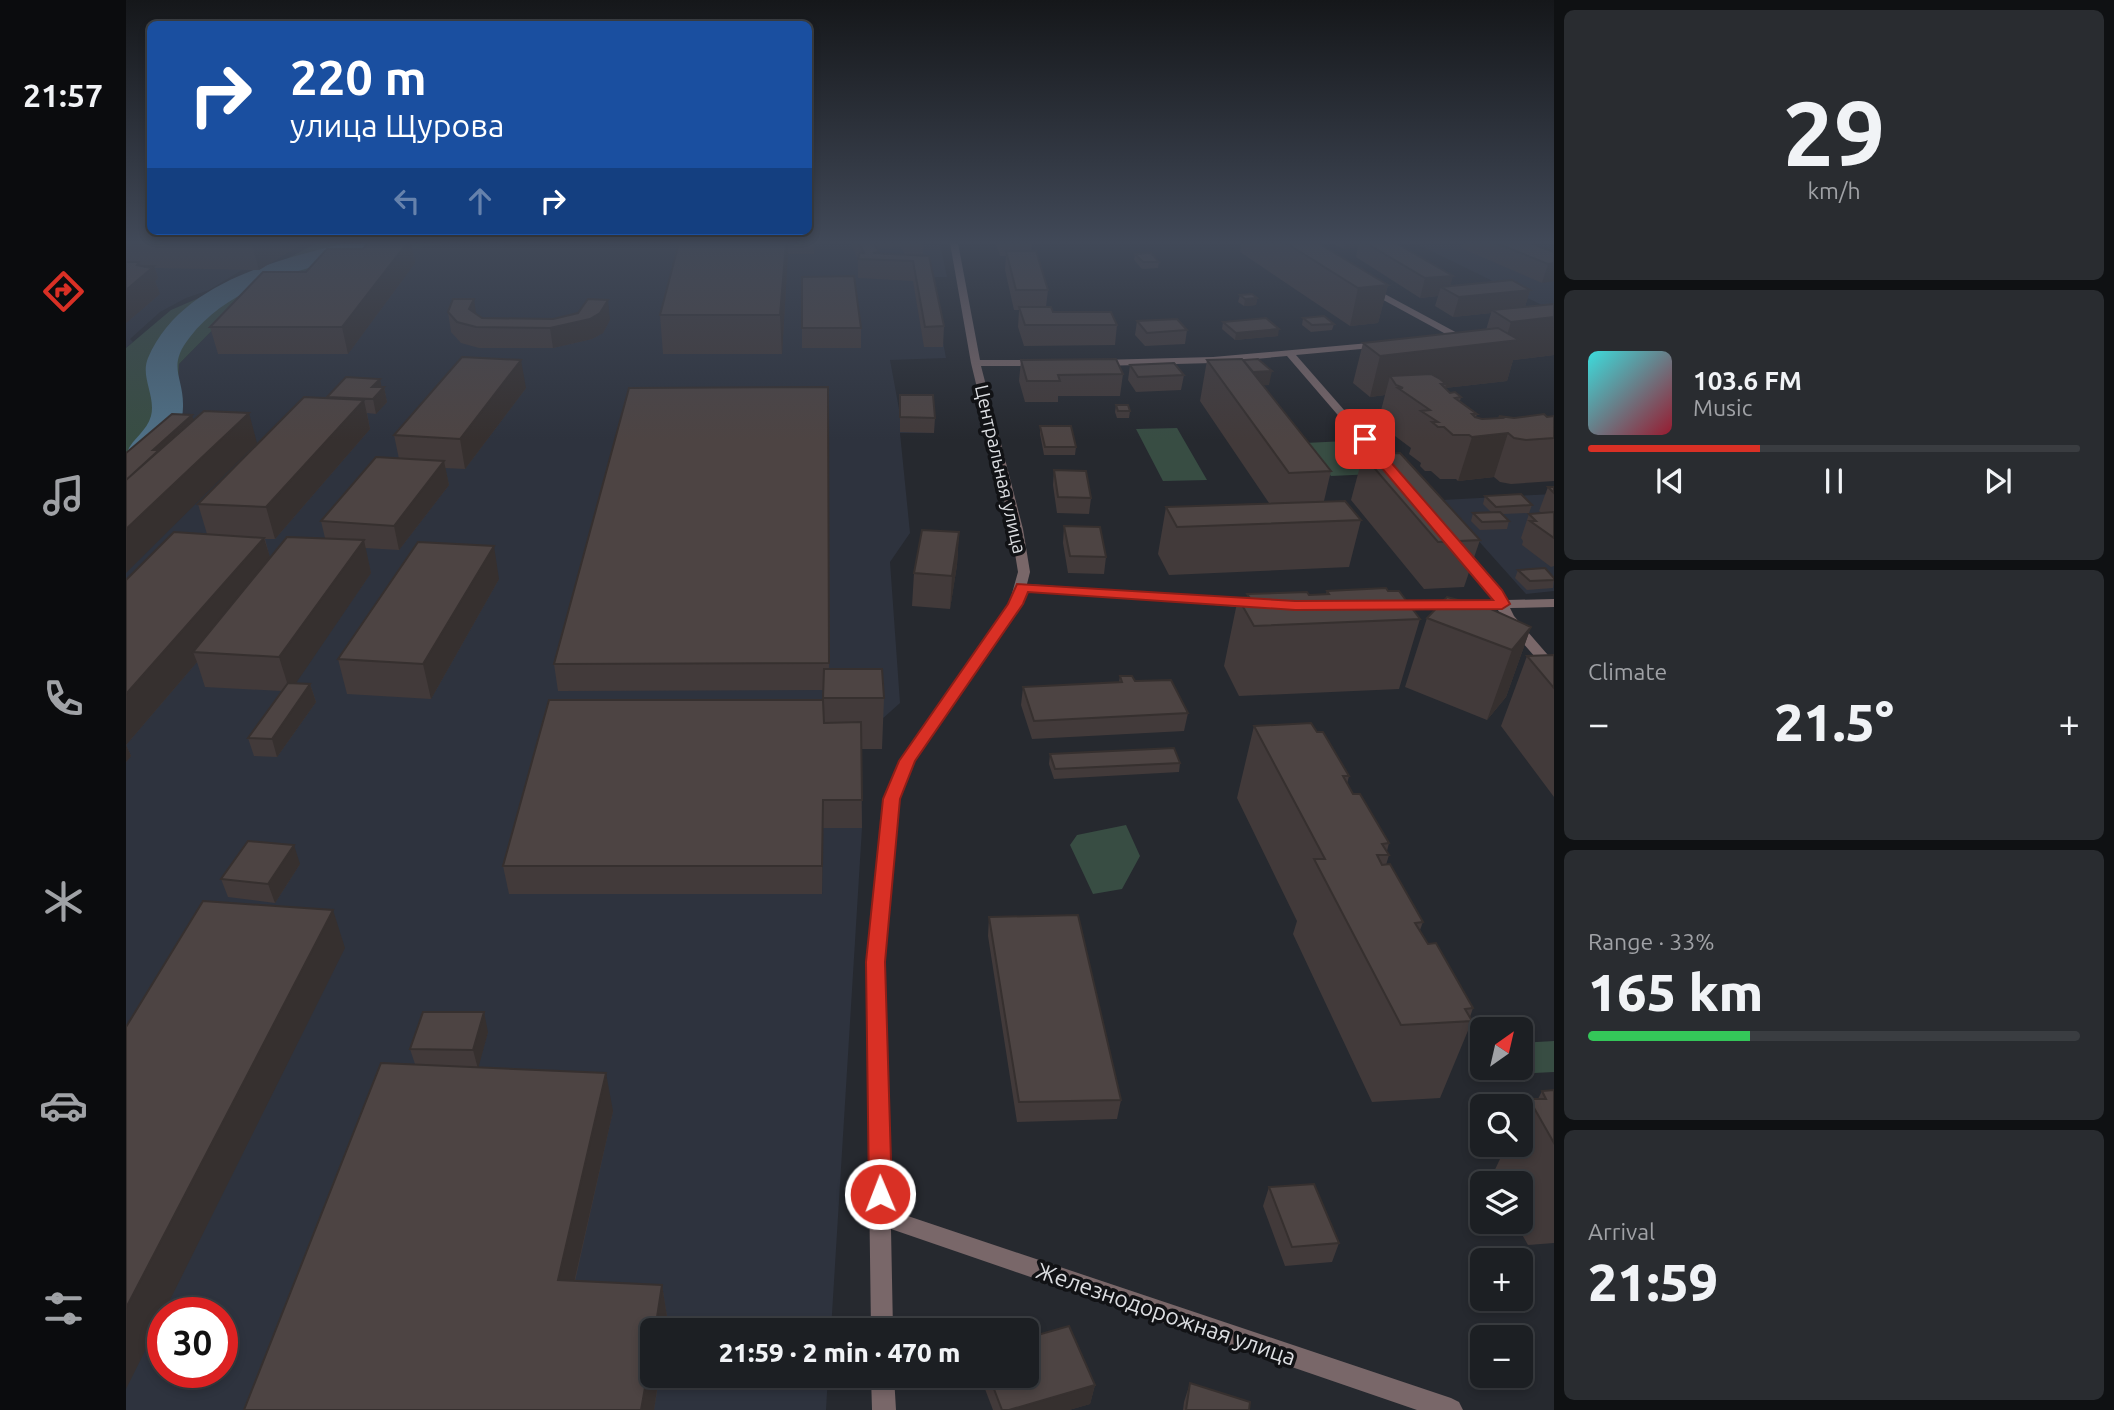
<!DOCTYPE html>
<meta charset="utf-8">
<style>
:root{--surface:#1c1f23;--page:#292c30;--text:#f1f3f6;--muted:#a0a2a6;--line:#3a3d41;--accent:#d93025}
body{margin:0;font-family:Ubuntu,sans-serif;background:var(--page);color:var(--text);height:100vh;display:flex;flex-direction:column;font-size:26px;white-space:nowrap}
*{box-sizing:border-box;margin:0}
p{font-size:23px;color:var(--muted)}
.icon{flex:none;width:38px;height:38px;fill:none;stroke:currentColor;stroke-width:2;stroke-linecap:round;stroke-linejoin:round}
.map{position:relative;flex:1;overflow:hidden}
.panel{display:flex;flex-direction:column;gap:10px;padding:10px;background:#0f1113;width:560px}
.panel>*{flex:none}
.banner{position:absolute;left:21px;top:21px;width:665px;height:214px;border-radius:10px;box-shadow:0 4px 10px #0003,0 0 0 2px var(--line);background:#1a4fa0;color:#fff;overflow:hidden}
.needle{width:46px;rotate:34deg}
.tools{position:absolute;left:1344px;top:1017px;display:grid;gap:14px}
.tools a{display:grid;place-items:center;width:63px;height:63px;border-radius:10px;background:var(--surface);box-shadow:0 4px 10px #0003,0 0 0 2px var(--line);font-size:35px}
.speed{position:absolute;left:21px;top:1297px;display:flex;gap:14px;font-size:35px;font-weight:700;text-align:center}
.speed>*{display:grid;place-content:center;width:91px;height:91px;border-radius:50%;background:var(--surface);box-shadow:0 4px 10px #0003,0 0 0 2px var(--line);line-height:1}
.speed .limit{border:10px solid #d22;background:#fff;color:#111}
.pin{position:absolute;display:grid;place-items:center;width:60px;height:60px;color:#fff;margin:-30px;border-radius:14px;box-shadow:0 4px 10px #0006}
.me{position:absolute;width:77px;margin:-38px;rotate:359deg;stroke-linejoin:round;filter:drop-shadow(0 0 5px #0008)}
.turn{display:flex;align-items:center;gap:24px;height:147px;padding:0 28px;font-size:32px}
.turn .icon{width:91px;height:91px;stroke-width:2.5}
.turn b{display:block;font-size:49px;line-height:60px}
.lanes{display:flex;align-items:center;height:66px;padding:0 28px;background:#0003;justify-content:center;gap:35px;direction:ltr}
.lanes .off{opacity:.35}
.big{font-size:52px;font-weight:800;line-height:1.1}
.panel .tile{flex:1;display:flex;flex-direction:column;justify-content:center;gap:10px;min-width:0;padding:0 24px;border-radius:10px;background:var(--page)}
.panel .dial{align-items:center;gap:0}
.dial b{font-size:91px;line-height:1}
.song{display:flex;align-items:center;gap:21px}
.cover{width:84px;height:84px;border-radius:10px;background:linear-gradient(135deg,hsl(180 70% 55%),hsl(350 70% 35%))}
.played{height:7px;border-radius:4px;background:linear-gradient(90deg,var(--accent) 35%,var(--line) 35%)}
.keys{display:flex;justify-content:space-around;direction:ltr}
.heat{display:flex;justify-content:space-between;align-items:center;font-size:38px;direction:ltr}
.charge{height:10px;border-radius:5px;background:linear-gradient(90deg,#34c759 33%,var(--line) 0)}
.trip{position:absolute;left:514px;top:1318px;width:399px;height:70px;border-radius:10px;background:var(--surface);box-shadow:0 4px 10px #0003,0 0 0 2px var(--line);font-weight:800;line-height:70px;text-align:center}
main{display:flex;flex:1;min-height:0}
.menu{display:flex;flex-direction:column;width:126px;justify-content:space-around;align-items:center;background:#0b0c0e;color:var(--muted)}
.menu .icon{width:49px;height:49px}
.menu .on{color:var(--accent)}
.menu b{font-size:32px;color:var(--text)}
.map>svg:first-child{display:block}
.built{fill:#2e333e;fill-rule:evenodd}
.green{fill:#384d43}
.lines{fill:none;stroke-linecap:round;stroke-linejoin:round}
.river{fill:#4f7086;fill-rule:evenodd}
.street{fill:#796769;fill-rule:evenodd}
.wall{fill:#423a3a;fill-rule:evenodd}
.shaded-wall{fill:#36302f}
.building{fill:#4d4443;stroke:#36302f;stroke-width:2}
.route{fill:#d93025;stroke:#8d1f18;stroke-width:2}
.labels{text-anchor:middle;stroke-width:7;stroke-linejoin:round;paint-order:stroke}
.street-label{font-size:19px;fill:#dcdee2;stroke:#111215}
.near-street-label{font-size:23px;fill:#dcdee2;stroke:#111215}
</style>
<main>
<nav class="menu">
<b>21:57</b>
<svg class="icon on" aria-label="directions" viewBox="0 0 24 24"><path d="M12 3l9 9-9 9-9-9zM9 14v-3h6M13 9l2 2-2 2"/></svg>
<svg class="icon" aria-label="music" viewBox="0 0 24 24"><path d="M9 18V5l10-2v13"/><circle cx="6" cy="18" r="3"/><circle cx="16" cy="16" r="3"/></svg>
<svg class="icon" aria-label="phone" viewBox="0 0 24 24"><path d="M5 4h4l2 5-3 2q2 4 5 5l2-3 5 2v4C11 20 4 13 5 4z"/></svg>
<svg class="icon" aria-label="climate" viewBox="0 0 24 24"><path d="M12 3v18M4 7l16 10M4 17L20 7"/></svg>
<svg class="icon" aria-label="car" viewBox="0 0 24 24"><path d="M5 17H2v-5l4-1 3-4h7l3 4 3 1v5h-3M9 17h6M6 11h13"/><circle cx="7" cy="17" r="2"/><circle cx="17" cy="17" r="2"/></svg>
<svg class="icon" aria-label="filters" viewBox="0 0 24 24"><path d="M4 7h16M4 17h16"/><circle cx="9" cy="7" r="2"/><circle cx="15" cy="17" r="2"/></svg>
</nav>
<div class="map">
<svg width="1428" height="1410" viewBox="0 0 1428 1410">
<rect width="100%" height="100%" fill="#26292f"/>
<path class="built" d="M24,243H152L174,245L133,270H116L83,290L60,298L34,312L4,339L7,342L0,348V249Z
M326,243H375L378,247L814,243L821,277H805L820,358L764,360L773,409L807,410L808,433H774L784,533L764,562L774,703L755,720L734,750L736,828L705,1330H527V1376H702L700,1410H0V477L50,429L53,364L116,300L231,256ZM37,1312H96V1372H37Z
M1289,243H1417L1428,247V306L1420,307Z
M1428,494V591L1400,594L1316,500Z"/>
<path class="green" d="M191,243H326L231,256L116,300L53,364L50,429L0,477V348L45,310L149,265Z
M1051,428L1081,480L1037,481L1010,429Z
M1220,441L1248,474L1205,476L1179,443Z
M1000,825L1014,856L996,889L967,894L944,845L951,835Z
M1428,1041V1072L1389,1074L1385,1068H1395V1043Z"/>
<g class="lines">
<path class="river" d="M220,243H264L261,248C194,265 109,279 64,337C40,367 58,376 57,407C57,436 26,472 0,478C0,471 0,458 1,452C7,438 21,431 25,416C30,396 14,377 22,358C54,283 150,260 220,243Z"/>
<path class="street" d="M824,243H832L854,360H911L916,363L911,366H855L897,529L904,572L901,584L1129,600L1135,604L1129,608L899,591L895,604L788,760L774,799L758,962L764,1210L1325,1398L1333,1402L1337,1410H1291L765,1229L767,1330H745L740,962L758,799L774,760L883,604L892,572L885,529L845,363Z
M1242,285L1335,335L1337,337L1329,339L1239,290V286Z
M1254,342L1257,343V347L1170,355L1268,467L1269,469L1264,472L1260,471L1161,356L1087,363L974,366L969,363L974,360L1087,357Z
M1335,547L1339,548L1375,590L1381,600L1428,599V607L1384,608L1388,616L1428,662V674L1423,673L1377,620L1371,608L1264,609L1262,606L1268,602L1368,600L1329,551Z
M745,1376H768L770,1410H746Z"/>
</g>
<path class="wall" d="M0,243L174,245L133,270L29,268L32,278L29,281L34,294L0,323Z
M242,243H285L289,263L222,354H92L84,327L180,272L237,249Z
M553,243H689L688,254H662L656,354H537L534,315Z
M724,243H798L797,255L818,326L817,347H798L787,281L732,278V259ZM775,247L779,255L753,253L751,248Z
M870,243H906L905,251L922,290L920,307L927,312L991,325L989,345L898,346L892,327L893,310H888L879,270L880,256H874Z
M1115,243H1192L1262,285L1252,323L1224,326L1114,252Z
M1205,243H1270L1324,286L1404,290L1399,307L1428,304V355L1387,360L1381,381L1319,388L1324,393L1335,397L1334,401L1351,414L1350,417L1356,419H1372L1373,416L1388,418L1428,416V481L1385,484L1374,482L1368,477L1332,481L1330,479H1314L1305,471H1299L1294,466L1295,463L1283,454L1285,448L1261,430V428L1259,427L1253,418L1259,395L1244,397L1227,383L1237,343L1360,330L1365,313L1327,317L1309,306L1312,296L1294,298L1230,257L1232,247L1218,249Z
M1337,243H1404L1428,252L1416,283L1335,248Z
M1009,254L1033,262L1032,268L1016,269L1008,260Z
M676,277L735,328V348H676Z
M1114,295L1131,298L1130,305L1118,306L1112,302Z
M322,312L350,314L356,318L484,320L477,333L466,339L427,348H353L335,343L325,332Z
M1177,318L1208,324L1206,330L1185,332L1176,325Z
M1011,321L1061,330L1059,344L1019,346L1009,335Z
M1097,322L1152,336L1109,340L1096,329Z
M895,360L997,374L994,396H932V402H899L893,381Z
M1081,360L1143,385H1137L1205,471L1198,501L1235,520L1223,567L1043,575L1032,554L1040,507L1143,503L1074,401Z
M1004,365L1058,375L1055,390L1010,392L1002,380Z
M254,379L255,387H258L261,402L250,414L241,413L244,429L149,539H139L144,558L199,538L195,521L273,459L268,435L400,388L339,469L319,468L323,485L273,550L239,548L245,573L169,683L184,684L190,702L151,757L128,756L122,738L156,691L79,687L71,662L0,745L5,756L0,762V580L81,534L72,504L201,398V397Z
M702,387L703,669L758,698L756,749H735L736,828H697L696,894H383L377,866L697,700V690L432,691L428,664Z
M774,395L809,418L808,433L774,432Z
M990,405L1004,411L1003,418H991L989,412Z
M914,426L950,447L949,455H918L914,434Z
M1237,455L1354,540L1338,587L1298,589L1225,500Z
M928,470L965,498L963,514L931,513L927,485Z
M1422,487H1428V566L1425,567L1396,545L1397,541L1395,538L1403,514L1416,513L1413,511Z
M1359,496L1406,505L1403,513L1377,514L1383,521L1381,529L1354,530L1345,521L1347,513L1365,512L1357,504Z
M938,526L980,557L978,574L942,573L937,543Z
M833,532L831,565L824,609L786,606L788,573Z
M1392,570L1428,578L1427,588L1401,590L1389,578Z
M373,579L305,699L221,694L212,659Z
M1201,591H1262L1294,619L1273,689L1113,696L1098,666L1112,598L1121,597V594H1200Z
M1301,618L1405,627L1380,697L1361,720L1279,687Z
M1428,655V797L1375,726L1401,656Z
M994,676L1009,681L1062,713L1058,731L906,739L895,705L897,687L993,682Z
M1128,726L1191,732L1223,776L1221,784L1227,794L1263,843L1261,851L1263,855L1260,865L1297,922L1294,930L1302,944L1347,1008L1344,1017L1346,1021L1314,1098L1246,1102L1167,934L1171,921L1111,798Z
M924,754L1054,763L1053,772L928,779L923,764Z
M174,864L149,903L102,897L95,879Z
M863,917L995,1100L991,1119L891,1122L862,936Z
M362,1032L352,1067L487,1111L449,1281L536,1285L542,1323L528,1410L289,1064L284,1049Z
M1428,1090V1243L1402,1245L1389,1222H1395V1183H1369L1366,1176L1381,1144H1395V1116L1403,1099H1412L1416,1091Z
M1143,1187L1213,1243L1206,1262L1159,1266L1137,1206Z
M854,1376H901L969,1385L964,1404L943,1410H867Z
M1064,1383L1123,1410H1057L1058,1402Z"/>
<path class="shaded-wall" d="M131,243H173L174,245L133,270L126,245Z
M281,243H285L289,263L222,354L216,327Z
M660,243H662V254L656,354L654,315Z
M1063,243H1086L1062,245Z
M1219,243H1233L1232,247L1218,249Z
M13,262L17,275L28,266L32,278L29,281L34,294L0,323V290L11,265Z
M1428,263V281L1416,283L1422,264Z
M1327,276L1323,291L1315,287L1312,296L1294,298L1299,278Z
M1262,285L1252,323L1224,326L1232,288Z
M1404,290L1398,310H1366L1365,313L1327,317L1333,297Z
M1131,298L1130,305L1118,306L1119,299Z
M348,299L351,319L343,309Z
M482,300L484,320L477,333L466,339L427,348L424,328Z
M1428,317V355L1387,360L1381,381L1319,388L1320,384L1277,388L1264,376L1259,395L1244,397L1254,356L1379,342L1385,322Z
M1153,329L1152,336L1109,340L1110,333Z
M395,360L400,388L339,469L334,439Z
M1146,371L1143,385L1101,389L1104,374Z
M254,379L256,389L258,387L261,402L250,414L247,399L246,387Z
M238,400L244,429L149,539L140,507Z
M123,413L131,443L0,573V529Z
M66,415L73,437L0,521L27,450Z
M1382,433L1368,477L1332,481L1346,437Z
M318,461L323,485L273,550L268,526Z
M833,532L831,565L824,609L826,576Z
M138,538L148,570L67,652L71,662L0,745L5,756L0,762V694Z
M238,540L245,573L164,692L153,657Z
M368,546L373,579L305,699L297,664Z
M1405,627L1380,697L1361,720L1386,650Z
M184,684L190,702L151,757L146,739Z
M697,800V828L696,894V866Z
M168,845L174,864L149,903L142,884Z
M207,910L219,948L38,1312H37V1315L0,1389V1308Z
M358,1012L362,1032L352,1069L347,1050Z
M480,1073L487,1111L440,1318L432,1280Z
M536,1285L542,1323L541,1330H529Z
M527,1343V1376H533L528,1410H515Z
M969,1385L964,1404L943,1410H883Z"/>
<path class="building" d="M0,243H131L126,245Z
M242,243H281L216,327H84L137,272H180L201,249H237Z
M553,243H660L654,315H534Z
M733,243H748L753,252L747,253L803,256L818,326L799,327L787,261L732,259L734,253H738Z
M1160,243H1192L1262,285L1232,288Z
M1240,243H1270L1327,276L1299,278Z
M1370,243H1404L1428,252V263L1422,264Z
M880,251H910L922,290H890Z
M1025,253L1033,262H1017L1009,254Z
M0,262H13L11,265L26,268L0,290Z
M15,266H14H28L25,268Z
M728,276L735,328H676V277Z
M1386,280L1404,290L1333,297L1315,287Z
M1126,294L1131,298L1119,299L1114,295Z
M327,299H348L343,309L356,318L427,319L452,313L462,299L482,300L474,313L464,319L424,328L350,327L331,322L322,312Z
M1428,304V317L1385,322L1366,310Z
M893,307H925L927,312H985L991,325H899Z
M1198,316L1208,324L1186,325L1177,318Z
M1140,318L1153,329L1110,333L1097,322Z
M1051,319L1061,330L1021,333L1011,321Z
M1372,328L1393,340L1254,356L1237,343Z
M336,357L395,360L334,439L268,435Z
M990,359L997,374L932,375L934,381H901L895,360Z
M1116,359L1205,471L1163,473L1081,360Z
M1132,359L1146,371L1127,372L1117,360Z
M1048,363L1058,375L1012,377L1004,365Z
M1305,374L1314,379L1320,384H1315L1324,393L1329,392L1335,397L1329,398L1351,414H1346L1349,417L1356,419L1376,418L1373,416L1388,418L1418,414L1421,417L1428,416V438L1400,440L1388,438L1382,433L1346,437L1343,435H1327L1318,427H1312L1306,422H1312L1295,411L1304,410L1272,388H1277L1270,385L1264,376Z
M220,377L254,379L246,387H258L247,399L201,397Z
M702,387L703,663L428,664L503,388Z
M774,395H807L809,418L774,417Z
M178,397L238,400L140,507L72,504Z
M990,405H1002L1004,411H992Z
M78,411L123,413L0,529V480Z
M46,414L66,415L27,450H33L0,480V453Z
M914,426H945L950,447H919Z
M1274,453L1354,540L1312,542L1237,455Z
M250,457L318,461L268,526L195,521Z
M928,470L960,471L965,498L932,497Z
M1422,487H1428V493Z
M1395,494L1406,505L1370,507L1359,496Z
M1219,501L1235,520L1051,527L1040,507Z
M1374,512L1383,521L1356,522L1347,513Z
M1428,512V538L1404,521H1410L1403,514Z
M938,526L974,527L980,557L944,556Z
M796,530L833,532L826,576L788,573Z
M48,532L138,538L0,694V580Z
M161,537L238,540L153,657L67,652Z
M292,542L368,546L297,664L212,659Z
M1419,568L1428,578V580L1404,581L1392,570Z
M1260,588L1262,591H1273L1294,619L1128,626L1112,598L1123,597L1121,594L1181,592L1183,595L1203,594L1201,591Z
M1321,597L1365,609L1405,627L1386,650L1301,618Z
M1428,655V688L1401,656Z
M698,669H756L758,698H697Z
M994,676H1006L1009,681L1045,680L1062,713L908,721L897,687L996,682Z
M162,683L184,684L146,739L122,738Z
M423,700H697L698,723L735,722L736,800H697L696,866H377Z
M1185,723L1191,732H1197L1223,776H1217L1227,794H1234L1263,843L1256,844L1263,855H1251L1256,865L1264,864L1297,922L1289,923L1302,944L1310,943L1347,1008L1339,1009L1346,1021L1275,1025L1188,859H1199L1128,726Z
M1048,748L1054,763L929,769L924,754Z
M122,841L168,845L142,884L95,879Z
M77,901L207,910L0,1308V1027Z
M952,915L995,1100L893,1102L863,917Z
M297,1012H358L347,1050L284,1049Z
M255,1063L480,1073L432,1280L536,1285L529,1330H527V1343L515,1410H118Z
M1428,1090V1143L1403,1099H1420L1416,1091Z
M1188,1184L1213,1243L1166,1247L1143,1187Z
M943,1326L969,1385L883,1410H876L863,1376H901V1338Z
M1064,1383L1124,1402L1123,1410H1060Z"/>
<linearGradient id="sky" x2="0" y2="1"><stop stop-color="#15171a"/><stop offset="0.55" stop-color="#414958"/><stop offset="1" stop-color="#414958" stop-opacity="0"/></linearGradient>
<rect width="1428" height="440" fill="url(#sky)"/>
<path class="route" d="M1234,437H1243L1376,590L1384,604L1376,609L1169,610L902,592L897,604L789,761L774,799L759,962L766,1194L763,1201L754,1204L746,1201L743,1194L740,962L757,799L773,761L882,604L891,584L1169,601L1367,600L1234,442Z"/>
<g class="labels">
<g class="street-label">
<text transform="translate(875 469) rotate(77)" y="7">Центральная улица</text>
</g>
<g class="near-street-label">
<text transform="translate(1040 1314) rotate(19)" y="8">Железнодорожная улица</text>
</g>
</g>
</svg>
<div class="tools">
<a><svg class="needle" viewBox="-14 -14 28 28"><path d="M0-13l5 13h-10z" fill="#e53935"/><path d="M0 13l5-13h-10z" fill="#a0a2a6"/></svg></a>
<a><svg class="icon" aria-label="search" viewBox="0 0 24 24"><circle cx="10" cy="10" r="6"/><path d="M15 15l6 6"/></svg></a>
<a><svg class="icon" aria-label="layers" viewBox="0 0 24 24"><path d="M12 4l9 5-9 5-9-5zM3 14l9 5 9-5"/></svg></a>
<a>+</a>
<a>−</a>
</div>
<div class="speed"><div class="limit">30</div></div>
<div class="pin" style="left:1239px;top:439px;background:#d93025"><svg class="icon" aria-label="arrive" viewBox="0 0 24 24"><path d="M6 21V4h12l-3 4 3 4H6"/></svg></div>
<svg class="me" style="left:754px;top:1194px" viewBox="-20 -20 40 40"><circle r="17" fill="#d93025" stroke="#fff" stroke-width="3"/><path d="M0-11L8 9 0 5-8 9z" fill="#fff"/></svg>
<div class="trip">21:59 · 2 min · 470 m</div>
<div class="banner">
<div class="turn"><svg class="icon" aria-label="right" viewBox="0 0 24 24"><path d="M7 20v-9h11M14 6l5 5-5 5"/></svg><div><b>220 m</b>улица Щурова</div></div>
<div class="lanes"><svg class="icon off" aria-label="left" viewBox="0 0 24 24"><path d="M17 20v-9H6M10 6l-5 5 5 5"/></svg><svg class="icon off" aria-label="ahead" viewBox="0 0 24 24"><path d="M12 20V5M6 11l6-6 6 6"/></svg><svg class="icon" aria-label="right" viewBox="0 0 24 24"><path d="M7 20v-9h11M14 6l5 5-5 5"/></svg></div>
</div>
</div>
<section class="panel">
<div class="tile dial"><b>29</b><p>km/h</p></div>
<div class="tile">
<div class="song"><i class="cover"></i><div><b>103.6 FM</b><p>Music</p></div></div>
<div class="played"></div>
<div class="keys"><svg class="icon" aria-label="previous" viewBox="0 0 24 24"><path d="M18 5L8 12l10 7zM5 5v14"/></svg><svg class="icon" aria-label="pause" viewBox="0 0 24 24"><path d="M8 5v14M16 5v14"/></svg><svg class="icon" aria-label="next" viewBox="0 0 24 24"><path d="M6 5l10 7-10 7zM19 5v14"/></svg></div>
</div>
<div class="tile"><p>Climate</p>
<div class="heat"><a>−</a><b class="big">21.5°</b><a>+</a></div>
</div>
<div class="tile"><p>Range · 33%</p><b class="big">165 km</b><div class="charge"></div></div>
<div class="tile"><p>Arrival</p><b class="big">21:59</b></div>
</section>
</main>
